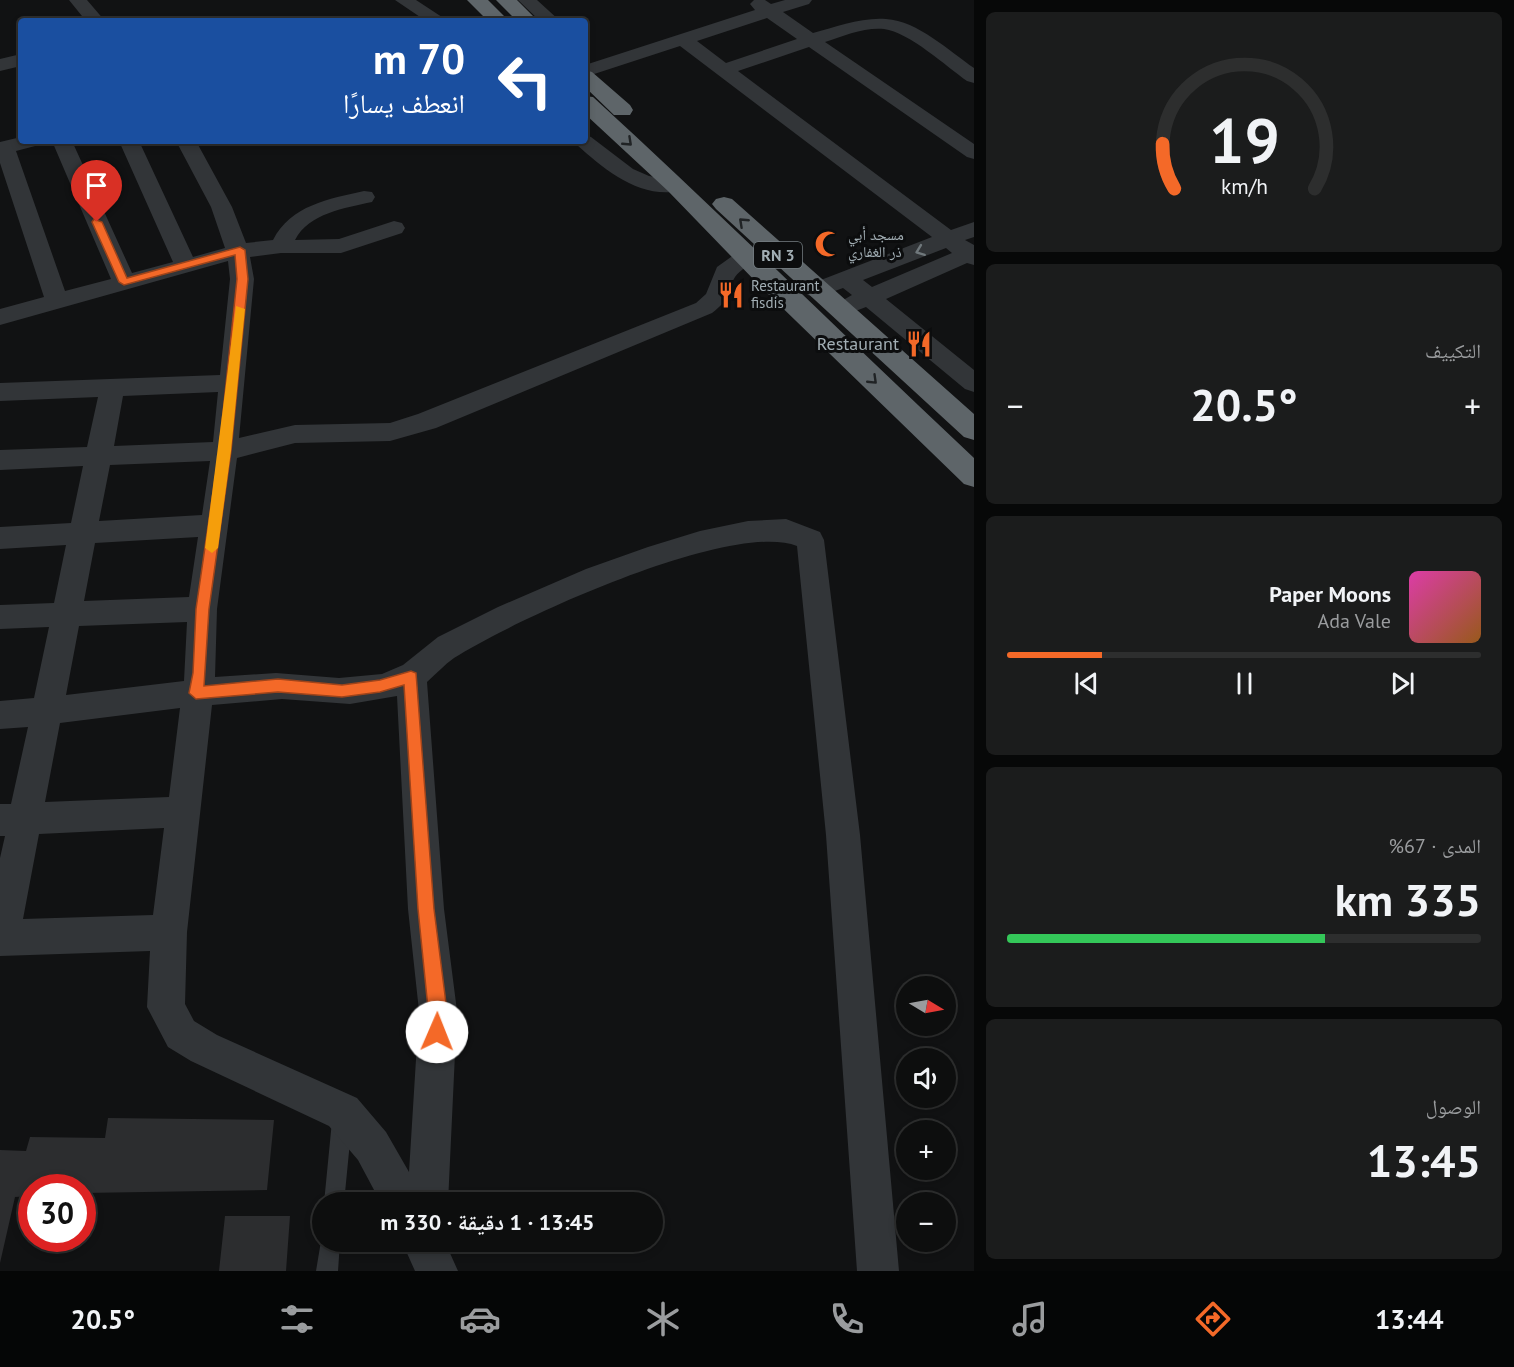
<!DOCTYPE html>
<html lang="ar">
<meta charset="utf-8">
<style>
:root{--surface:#0d0e0e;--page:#1b1c1c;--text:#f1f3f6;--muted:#9a9c9e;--line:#2d2e2e;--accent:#f46928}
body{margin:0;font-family:"PT Sans","Noto Naskh Arabic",sans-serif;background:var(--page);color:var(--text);direction:rtl;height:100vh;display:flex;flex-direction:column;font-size:22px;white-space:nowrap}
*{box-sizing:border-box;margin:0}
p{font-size:20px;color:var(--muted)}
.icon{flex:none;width:33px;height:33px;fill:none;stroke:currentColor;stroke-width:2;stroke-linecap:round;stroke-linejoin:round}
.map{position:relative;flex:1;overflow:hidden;direction:ltr}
.panel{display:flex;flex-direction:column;gap:12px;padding:12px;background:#070808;width:540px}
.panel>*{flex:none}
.hud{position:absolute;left:18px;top:18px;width:570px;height:126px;border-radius:6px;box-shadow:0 3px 9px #0003,0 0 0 2px var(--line);direction:rtl;background:#1a4fa0;color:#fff;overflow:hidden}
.needle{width:39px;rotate:100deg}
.fabs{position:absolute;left:896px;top:976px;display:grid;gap:12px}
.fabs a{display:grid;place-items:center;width:60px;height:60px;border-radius:50%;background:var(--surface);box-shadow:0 3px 9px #0003,0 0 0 2px var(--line);font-size:30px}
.speed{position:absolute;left:18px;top:1174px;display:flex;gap:12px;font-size:30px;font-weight:700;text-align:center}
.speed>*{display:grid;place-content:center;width:78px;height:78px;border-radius:50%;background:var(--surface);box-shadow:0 3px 9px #0003,0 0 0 2px var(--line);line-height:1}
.speed .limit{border:9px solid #d22;background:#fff;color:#111}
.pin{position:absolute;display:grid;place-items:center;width:51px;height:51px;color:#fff;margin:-62px -26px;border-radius:50% 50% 50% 0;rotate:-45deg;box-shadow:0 0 6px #0007}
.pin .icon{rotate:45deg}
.me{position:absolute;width:66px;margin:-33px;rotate:1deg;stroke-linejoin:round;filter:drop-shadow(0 0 4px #0008)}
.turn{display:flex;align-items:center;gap:21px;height:126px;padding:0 24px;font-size:27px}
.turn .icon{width:78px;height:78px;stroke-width:2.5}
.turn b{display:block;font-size:42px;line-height:51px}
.big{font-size:45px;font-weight:800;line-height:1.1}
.panel .card{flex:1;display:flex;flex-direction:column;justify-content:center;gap:9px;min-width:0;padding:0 21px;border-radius:9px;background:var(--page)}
.panel .dial{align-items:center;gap:0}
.dial svg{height:156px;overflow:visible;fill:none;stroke:var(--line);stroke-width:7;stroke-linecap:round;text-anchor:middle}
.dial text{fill:var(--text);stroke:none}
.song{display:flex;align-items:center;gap:18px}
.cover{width:72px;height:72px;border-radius:9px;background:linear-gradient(135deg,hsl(320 70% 55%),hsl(30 70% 35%))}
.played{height:6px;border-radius:3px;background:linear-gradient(90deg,var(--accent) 20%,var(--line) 20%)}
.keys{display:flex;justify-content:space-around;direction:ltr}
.heat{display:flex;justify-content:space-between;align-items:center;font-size:33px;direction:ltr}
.charge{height:9px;border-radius:4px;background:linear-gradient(90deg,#34c759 67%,var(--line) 0)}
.trip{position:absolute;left:312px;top:1192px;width:351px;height:60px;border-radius:30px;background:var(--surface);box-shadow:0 3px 9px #0003,0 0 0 2px var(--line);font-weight:800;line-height:60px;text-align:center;direction:rtl}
.dock{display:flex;height:96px;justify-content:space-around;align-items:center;background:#050606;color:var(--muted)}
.dock .icon{width:42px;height:42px}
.dock .on{color:var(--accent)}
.dock b{font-size:27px;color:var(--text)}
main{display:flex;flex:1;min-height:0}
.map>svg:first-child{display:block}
.building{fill:#2c2d2f}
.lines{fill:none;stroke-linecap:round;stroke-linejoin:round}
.lane{fill:#323538;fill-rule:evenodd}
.street{fill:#323538;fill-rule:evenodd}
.highway{fill:#5e6569;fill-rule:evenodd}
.oneway{stroke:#202325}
.oneway2{stroke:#70787c}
.route{fill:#f46928;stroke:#9f441a;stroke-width:1.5}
.slow{fill:#f59e0b}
.labels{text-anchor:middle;stroke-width:6;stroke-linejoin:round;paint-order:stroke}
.far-poi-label{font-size:15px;fill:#a2aeb4;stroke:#0c0d0e;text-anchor:start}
.shield{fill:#0c0d0e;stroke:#757e82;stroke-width:1.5}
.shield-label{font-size:16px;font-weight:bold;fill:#a2aeb4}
.poi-label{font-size:18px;fill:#a2aeb4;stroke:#0c0d0e;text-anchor:end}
</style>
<main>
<section class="panel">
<div class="card dial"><svg viewBox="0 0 100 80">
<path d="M14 69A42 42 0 1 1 86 69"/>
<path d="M14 69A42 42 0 0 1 8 46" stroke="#f46928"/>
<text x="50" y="56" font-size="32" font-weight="700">19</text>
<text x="50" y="72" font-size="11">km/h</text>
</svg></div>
<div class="card"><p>التكييف</p>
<div class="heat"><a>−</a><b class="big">20.5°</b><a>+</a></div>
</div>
<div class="card">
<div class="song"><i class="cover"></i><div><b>Paper Moons</b><p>Ada Vale</p></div></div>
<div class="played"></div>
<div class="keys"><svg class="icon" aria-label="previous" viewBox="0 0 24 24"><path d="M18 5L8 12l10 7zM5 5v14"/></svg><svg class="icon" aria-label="pause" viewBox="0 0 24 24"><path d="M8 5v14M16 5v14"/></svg><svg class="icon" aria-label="next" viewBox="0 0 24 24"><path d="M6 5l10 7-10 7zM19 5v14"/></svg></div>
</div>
<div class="card"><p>المدى · 67%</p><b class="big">335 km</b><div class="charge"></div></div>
<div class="card"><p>الوصول</p><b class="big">13:45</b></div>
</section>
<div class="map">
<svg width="974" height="1271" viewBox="0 0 974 1271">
<rect width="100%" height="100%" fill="#111213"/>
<path class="building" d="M108,1118L274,1120L267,1190L82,1193V1188H32V1196L15,1197L0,1263V1150L26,1151L30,1137L105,1138Z
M225,1216H290L286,1271H219Z"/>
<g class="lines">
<path class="lane" d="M342,1111L349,1114L352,1121L344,1203H324L332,1121L335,1114Z
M322,1235V1242H340L338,1271H316Z"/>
<path class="street" d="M69,0H87L105,21H86Z
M395,0H416L448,21H426Z
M518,0H537L560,21H540Z
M754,0H765L771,4L785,0H812L809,4L783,12L813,33C836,27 862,17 886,19C918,21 949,51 974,68V83L967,81C947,67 909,32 884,29C865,27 843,36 825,42L974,144V159L967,157L809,47L738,71L951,230L974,222V237L965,240L974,245V265L967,263L886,299L974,370V392L965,389L866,307L853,312L845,309L841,304L845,299L852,295L843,288L816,298L808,295L804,290L808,285L932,237L680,46L585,77V65L755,10L750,4ZM767,18L797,39L726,63L697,41ZM946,248L952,253L872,287L863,280Z
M21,54V66L0,71V59Z
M585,135L591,137L633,169L649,176L683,182L687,186L683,190C642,201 605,170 577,145L574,141H585Z
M21,137V141H42L39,145L16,151L65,291L111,279L52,141H72L132,273L173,262L119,141H139L193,257L225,248L211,207L176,141H196L232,207L246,243L273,240C291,205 329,199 364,191L372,192L375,197L372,202C345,208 309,213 295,240L339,239L394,221L402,223L405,228L402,233L341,253H281L250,257L254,279L239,438L295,425L390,423L418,414L696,303L706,294L717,267L738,252H754L757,257C752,265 740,269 735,277C724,295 733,297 712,313L436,428L390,441L295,443L237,458L217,609L215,677L276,673L339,678L382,674L403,665L438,637L498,607L586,569L648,547L700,531L748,521L786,519L820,532L824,540L860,835L899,1271H857L826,835L797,546C731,520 514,620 454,658C444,665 436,674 427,682L444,909L457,1011L448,1203H381L358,1160L329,1126L191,1061L168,1047L147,1007L150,951L0,956V858L5,836H0V804H11L28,727L0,729V701L34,698L49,627L0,629V605L54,603L66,545L0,549V527L71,523L83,466L0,470V450L87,447L98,397L0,401V383L220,375L230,279L228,261L0,325V309L44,297L0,163V142ZM218,392L213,442L114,446L123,396ZM210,461L202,515L99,521L110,465ZM198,537L189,597L84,601L95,543ZM187,622L184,681L66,695L79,626ZM397,696L408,909L419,1011L409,1172L386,1132L357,1098L217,1035L194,1021L185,1004L187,932L212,705L282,699L350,704ZM180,708L169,797L45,802L60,723ZM164,828L153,915L23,919L39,834Z
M402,1242H445L458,1271H415Z"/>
<path class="highway" d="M467,0H488L509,21H488Z
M496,0H517L538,21H517Z
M585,70L592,72L630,105L633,110L630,115H614L585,87Z
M585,96L593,97C722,215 846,338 974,458V487L964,484L758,284L668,191L585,114Z
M724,197L732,199L974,414V440L964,437L716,209L712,204L716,199Z"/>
</g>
<defs><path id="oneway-chevron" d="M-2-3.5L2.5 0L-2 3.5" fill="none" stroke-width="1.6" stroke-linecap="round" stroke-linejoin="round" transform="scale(1.5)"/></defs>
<g class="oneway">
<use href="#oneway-chevron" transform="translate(628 142) rotate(43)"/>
<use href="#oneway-chevron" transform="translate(743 222) rotate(-137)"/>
<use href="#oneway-chevron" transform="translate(873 380) rotate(44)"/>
</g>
<use class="oneway2" href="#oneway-chevron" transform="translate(920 251) rotate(159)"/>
<path class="route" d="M94,219L102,222L127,278L240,247L245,250L248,279L231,451L209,609L204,686L278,679L342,685L380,680L411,671L416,673L434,909L447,1011L443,1038L437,1041L431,1038L418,909L404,685L380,692L342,697L278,692L196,699L189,693L193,673L196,609L219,451L237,279L235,255L124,285L119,282L92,222Z"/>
<path class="slow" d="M236,306L245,309L231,451L218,548L212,553L205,548Z"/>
<defs>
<g id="mosque-bare" transform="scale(2.07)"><path d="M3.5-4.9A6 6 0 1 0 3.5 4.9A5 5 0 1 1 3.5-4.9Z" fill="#f46928" stroke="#0c0d0e" stroke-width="2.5" paint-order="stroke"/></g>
<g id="restaurant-bare" transform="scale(2.07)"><path d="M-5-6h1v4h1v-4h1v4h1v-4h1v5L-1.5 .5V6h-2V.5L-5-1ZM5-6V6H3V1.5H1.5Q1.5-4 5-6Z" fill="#f46928" stroke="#0c0d0e" stroke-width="2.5" paint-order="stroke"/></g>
</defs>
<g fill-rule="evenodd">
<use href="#mosque-bare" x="828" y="244"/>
<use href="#restaurant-bare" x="731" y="295"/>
<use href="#restaurant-bare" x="919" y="344"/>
</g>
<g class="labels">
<g class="far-poi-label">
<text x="848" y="240">مسجد أبي<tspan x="848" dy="17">ذر الغفاري</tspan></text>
<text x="751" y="291">Restaurant<tspan x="751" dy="17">fisdis</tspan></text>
</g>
<rect class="shield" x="754" y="242" width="48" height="26" rx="4.5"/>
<g class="shield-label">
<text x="778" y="261">RN 3</text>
</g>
<g class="poi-label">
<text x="899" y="350">Restaurant</text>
</g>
</g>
</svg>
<div class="fabs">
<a><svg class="needle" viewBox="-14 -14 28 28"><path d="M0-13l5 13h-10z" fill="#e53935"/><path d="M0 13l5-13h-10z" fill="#9a9c9e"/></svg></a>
<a><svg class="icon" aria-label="sound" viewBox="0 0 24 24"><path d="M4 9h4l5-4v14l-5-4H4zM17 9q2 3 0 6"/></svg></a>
<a>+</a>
<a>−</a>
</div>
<div class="speed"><div class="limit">30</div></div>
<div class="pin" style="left:97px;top:222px;background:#d93025"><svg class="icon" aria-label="arrive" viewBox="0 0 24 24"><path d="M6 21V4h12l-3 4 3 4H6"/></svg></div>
<svg class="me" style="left:437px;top:1032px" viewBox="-20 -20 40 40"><circle r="19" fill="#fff"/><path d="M0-13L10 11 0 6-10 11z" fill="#f46928"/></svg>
<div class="trip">13:45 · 1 دقيقة · 330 m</div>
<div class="hud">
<div class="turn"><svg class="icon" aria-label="left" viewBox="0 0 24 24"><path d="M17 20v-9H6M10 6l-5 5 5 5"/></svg><div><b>70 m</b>انعطف يسارًا</div></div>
</div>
</div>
</main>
<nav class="dock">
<b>13:44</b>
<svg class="icon on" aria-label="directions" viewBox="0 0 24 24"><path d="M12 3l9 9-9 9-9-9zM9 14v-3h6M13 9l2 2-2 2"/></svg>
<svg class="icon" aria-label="music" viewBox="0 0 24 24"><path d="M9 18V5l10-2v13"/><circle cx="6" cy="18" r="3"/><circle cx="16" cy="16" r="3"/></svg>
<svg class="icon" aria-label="phone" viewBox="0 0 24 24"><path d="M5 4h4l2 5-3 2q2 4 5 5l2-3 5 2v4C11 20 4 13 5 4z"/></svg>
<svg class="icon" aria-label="climate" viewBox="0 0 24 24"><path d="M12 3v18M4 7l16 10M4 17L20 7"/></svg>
<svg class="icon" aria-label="car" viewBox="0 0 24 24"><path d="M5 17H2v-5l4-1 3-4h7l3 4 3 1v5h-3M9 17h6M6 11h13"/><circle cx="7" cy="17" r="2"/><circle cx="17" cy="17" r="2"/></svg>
<svg class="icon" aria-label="filters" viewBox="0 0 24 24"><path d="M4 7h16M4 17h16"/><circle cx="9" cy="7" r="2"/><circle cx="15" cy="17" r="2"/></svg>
<b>20.5°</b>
</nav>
